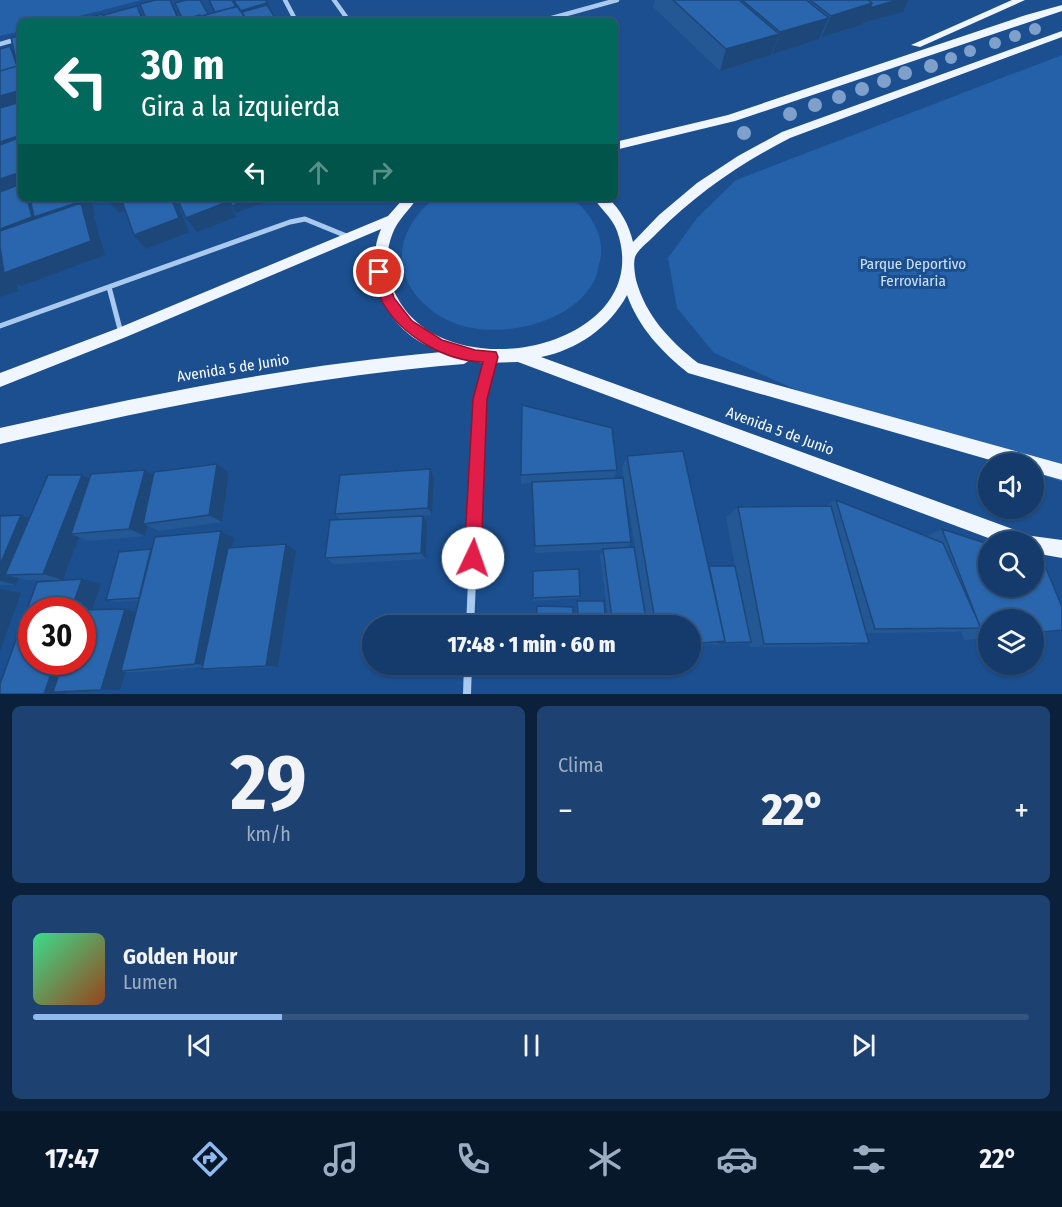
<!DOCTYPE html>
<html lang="es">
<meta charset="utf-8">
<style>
:root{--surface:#143b6b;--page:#1d4271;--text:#f1f3f6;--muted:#9dadc1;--line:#33557e;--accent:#90b9f0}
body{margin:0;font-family:"Fira Sans Condensed",sans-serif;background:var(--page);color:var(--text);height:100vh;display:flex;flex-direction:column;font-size:22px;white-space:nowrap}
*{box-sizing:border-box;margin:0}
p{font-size:20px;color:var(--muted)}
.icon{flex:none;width:33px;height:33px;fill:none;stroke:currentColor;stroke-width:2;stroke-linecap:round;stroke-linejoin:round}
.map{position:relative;height:694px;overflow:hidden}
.panel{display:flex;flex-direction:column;gap:12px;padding:12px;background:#0b203b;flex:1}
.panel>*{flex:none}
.top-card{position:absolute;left:18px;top:18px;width:600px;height:183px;border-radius:9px;box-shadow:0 2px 4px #0004,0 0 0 2px var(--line);background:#00695c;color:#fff;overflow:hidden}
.fabs{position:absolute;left:978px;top:453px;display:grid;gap:12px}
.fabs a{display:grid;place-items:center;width:66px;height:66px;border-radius:50%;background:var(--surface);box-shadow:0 2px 4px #0004,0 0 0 2px var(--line);font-size:30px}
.speed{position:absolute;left:18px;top:597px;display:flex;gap:12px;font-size:30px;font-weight:700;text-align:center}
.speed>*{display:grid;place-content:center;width:78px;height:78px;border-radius:50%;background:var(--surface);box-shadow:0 2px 4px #0004,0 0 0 2px var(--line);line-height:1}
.speed .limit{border:9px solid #d22;background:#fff;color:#111}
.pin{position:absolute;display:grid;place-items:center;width:51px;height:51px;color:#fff;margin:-26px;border:3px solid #fff;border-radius:50%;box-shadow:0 2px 6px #0007}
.me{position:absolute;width:66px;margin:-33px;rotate:3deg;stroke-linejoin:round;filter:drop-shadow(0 0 4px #0008)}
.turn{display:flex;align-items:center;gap:21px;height:126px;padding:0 24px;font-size:27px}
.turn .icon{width:78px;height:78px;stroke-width:2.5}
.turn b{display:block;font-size:42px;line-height:51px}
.lanes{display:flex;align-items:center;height:57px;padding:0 24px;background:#0003;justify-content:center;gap:30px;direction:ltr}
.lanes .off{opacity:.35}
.big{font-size:45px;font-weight:800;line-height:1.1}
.panel .widget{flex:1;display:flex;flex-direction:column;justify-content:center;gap:9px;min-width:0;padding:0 21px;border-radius:9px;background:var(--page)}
.panel .dial{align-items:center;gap:0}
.dial b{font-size:78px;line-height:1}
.song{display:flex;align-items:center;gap:18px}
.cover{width:72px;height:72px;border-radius:9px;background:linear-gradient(135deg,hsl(150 70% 55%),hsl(20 70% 35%))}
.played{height:6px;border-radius:3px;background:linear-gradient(90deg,var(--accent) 25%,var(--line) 25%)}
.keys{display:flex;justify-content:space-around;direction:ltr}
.heat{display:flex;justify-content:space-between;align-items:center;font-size:33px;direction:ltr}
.panel .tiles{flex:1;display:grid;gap:12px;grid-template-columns:1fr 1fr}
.widget:last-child{grid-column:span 2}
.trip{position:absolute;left:362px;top:615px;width:339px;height:60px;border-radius:30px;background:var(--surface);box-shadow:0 2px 4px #0004,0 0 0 2px var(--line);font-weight:800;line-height:60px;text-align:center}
.tabs{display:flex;height:96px;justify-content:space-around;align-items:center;background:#08182b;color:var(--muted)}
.tabs .icon{width:42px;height:42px}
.tabs .on{color:var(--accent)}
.tabs b{font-size:27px;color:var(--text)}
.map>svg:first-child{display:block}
.green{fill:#2461a8}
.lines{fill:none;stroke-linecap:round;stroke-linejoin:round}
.minor-far2{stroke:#a9c9ee;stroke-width:4.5}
.minor-far1{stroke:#a9c9ee;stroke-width:5}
.minor{stroke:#a9c9ee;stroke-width:8}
.primary{fill:#f0f6ff;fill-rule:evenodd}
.tree{fill:#7ea0ca}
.wall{fill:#245895}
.shaded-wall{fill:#1d4779}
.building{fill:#2a66ad;stroke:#1d4779;stroke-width:1.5}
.route{fill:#e11d48;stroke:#92132f;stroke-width:1.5}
.labels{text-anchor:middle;stroke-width:6;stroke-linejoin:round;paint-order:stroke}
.park-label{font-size:15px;fill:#cfe3fa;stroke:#1b4f8f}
.street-label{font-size:15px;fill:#fff;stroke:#1b4f8f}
</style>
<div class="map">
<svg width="1062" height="694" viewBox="0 0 1062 694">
<rect width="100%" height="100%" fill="#1b4f8f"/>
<path class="green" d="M0,0H142L60,21H21V31L0,36Z
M1062,55V482L1034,472V464L810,396L714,353L677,308L668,258L697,218L736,180Z
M435,198H572C590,212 606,237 600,261C598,266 598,273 595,279C573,326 490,343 445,319C392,289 387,236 435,198Z"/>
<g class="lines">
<path class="minor-far2" d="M285,0L296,21
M334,0L349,21
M541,21L617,0
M0,44L21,38"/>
<path class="minor-far1" d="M109,287L121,333
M0,326L290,222L305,219L349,237
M480,404L491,357"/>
<path class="minor" d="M1034,550L1042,566
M470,626L480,402
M467,694L468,664"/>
<path class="primary" d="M1012,0H1025L920,47L911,45Z
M1062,5V11L735,121L615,150V142L728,115L1026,15Z
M1062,31V37L790,138C741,163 696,194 657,233C651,240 638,249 635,257C633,264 635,274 636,280C646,316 669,340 698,363L1062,464V480L1034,472V464H1004L688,373C661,351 639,328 627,295C610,327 577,350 541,357L1032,536L1062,540V558L1034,553V542H999L518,362L483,363L470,360L464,364C307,377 153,408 0,444V428C146,395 293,365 442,352C434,348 424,345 417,340C381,317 364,269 381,229L126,337L0,387V373L116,329L388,216L404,198H417C409,211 397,220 392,235C384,257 386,277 397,297C447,394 658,346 617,231C612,217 601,210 594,198H608C621,210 629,225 633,242L659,215L697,183L738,156L782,132Z"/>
</g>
<g class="tree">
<circle cx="1035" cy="29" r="6"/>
<circle cx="1015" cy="36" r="6"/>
<circle cx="995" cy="43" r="6"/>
<circle cx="970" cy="51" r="6"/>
<circle cx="951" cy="58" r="6"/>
<circle cx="931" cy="66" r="7"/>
<circle cx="905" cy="73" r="7"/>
<circle cx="884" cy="81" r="7"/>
<circle cx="862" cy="89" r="7"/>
<circle cx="839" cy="97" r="7"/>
<circle cx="815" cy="105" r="7"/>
<circle cx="790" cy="114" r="7"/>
<circle cx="744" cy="133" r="7"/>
</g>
<path class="wall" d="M655,0H909L903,12L863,23L862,25L821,37H820L819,39L772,53L771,55L720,71L653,7Z
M627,456L709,566H735L726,517L738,507L826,506L836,500L926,536L942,529L1062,631L1034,634V620H988V638L964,640L961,631L954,632L866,633L869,643L849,646L750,647L749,643L715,645L714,644L690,646V626H648L622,468Z
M430,469L434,478L432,515L415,517L427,523L426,559L334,564L325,558L341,520L335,514Z
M145,470L153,475L229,473L222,522L159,531L148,526L145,536L90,541L79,537L63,580H27L19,578L16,585H0V516L21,515L29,518L82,475L89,479Z
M617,470L613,479L631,542L627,548L647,626H609L600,555L603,550L535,553L532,483L521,484V475Z
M221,531L234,538L232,548L296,551L278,667L217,670L202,669L203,667L140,672H126L120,690L67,692L66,694H0L101,584L93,610L125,609L136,611L139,600L116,602L106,600L152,550Z
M533,571L580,596L579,598L533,601Z
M577,601L606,626H578L576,604Z"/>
<path class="shaded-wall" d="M170,0L177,12L180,21H179Z
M897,0H909L903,12L863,23L870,8Z
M267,3L271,11L245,19L240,11Z
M872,3L862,25L821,37L831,16Z
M137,6L145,21H143Z
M829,18L819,39L772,54L780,32Z
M779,34L771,55L720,71L726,49Z
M10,46L17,54L21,63V82Z
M21,90V118L0,114V96Z
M21,135V155L0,154V142Z
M0,168L21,172V192L0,200Z
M27,198H90L95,215L93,216L94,218L105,255L21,286L17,283L18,291L0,297V204Z
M106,198H158L119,213Z
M171,198H175L189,232L146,249L134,235Z
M225,198H226L236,217L197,232L186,218Z
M251,198H260L262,203L236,213L232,206Z
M263,198H274L265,202Z
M217,464L229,473L222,522L209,515Z
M430,469L434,478L432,515L428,508Z
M145,470L160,478L143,524L148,526L145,536L129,529Z
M82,475L100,484L71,534L79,537L63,580L43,574Z
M21,515L41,522L5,575L19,578L16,585L0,581V565Z
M423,516L427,523L426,559L421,553Z
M221,531L234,538L210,666L195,664Z
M286,544L296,551L278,667L266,666Z
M82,579L101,584L82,642V610H71Z
M0,589L21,593L0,651Z
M125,609L142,613L121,671L126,672L120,690H101Z
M55,662H77L53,692H67L66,694H44Z"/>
<path class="building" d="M156,0H170L179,21H147L140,4Z
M186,0H200L208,14L202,16L205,21H203L200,15L183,20L175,3Z
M209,0H232L236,7L215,12Z
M234,0H266L267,3L240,11Z
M673,0H739L779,34L726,49Z
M742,0H806L829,18L780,32Z
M810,0H868L872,3L831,16Z
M868,0H897L870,8L872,3Z
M267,5L277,21H247L242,12Z
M137,6L143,21H106L104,15Z
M238,6L246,21H205L202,16Z
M102,14L104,21H76Z
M200,15L203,21H180Z
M21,35V63L17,64L11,38Z
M10,46L17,66L0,71V49Z
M17,66L21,80V90L0,96V71Z
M17,103L21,118V135L0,142V108Z
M21,137V172L0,179V145Z
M21,184V198H27L32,217L0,229V192Z
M30,198H81L82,201L34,217Z
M121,198H171L179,218L134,235Z
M177,198H225L227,202L186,218Z
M228,198H251L232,206Z
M81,203L91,241L4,273L0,246V231Z
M522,405L612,428L617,470L521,475Z
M683,451L725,641L690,644V626H656L627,456Z
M217,464L209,515L143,524L154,472Z
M430,469L428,508L335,514L340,475Z
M145,470L129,529L71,534L91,474Z
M48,475H82L43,574L5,575Z
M623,478L631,542L535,546L532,482Z
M836,500L943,543L981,628L875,629Z
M831,506L869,643L764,644L738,507Z
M21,515L0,565V516Z
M423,516L421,553L325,558L330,520Z
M942,529L988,544V586H1034V558L1043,561L1062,607V630L1034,633V620H988V637H984Z
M221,531L195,664L121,671L155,537Z
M286,544L266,666L202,669L228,548Z
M634,547L647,626H613L603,549Z
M151,549L139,598L106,600L119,552Z
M709,566H735L751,642L719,643V642L725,641Z
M579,569L580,596L533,598V571Z
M82,579L71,610H32V662H55L44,694H0V684L37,582Z
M577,601H604L606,626H579Z
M537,606L573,607V626H536Z
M125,609L101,690L53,692L63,662H82V610H80Z"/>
<path class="route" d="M379,267L386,272L394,298L412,321L442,340L475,350L496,352L498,357L487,399L481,558L479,563L473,566L467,563L464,558L473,399L483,362C445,361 402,336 383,303C378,294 376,282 373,272Z"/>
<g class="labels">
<g class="park-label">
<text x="913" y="269">Parque Deportivo<tspan x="913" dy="17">Ferroviaria</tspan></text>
</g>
<g class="street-label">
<text transform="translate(233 368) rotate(-9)" y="5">Avenida 5 de Junio</text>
<text transform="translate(780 431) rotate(20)" y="5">Avenida 5 de Junio</text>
</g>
</g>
</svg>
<div class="fabs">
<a><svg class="icon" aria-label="sound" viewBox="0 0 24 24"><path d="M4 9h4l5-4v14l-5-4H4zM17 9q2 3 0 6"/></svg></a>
<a><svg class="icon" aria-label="search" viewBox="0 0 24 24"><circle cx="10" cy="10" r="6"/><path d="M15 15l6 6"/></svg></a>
<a><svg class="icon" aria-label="layers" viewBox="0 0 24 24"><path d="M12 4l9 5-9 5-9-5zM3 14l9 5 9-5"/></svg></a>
</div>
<div class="speed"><div class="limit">30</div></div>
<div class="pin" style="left:379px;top:272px;background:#d93025"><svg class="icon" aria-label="arrive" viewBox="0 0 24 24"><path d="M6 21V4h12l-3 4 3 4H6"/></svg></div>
<svg class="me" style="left:473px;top:558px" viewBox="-20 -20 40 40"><circle r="19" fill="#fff"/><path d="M0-13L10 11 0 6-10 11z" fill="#e11d48"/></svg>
<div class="trip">17:48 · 1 min · 60 m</div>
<div class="top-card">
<div class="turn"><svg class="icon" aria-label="left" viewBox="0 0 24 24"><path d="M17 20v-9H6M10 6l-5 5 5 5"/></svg><div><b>30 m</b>Gira a la izquierda</div></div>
<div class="lanes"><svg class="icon" aria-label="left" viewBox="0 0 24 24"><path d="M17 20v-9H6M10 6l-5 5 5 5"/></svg><svg class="icon off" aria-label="ahead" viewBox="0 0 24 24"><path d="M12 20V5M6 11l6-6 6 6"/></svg><svg class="icon off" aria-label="right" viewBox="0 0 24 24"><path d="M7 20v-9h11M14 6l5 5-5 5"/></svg></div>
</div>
</div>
<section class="panel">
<div class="tiles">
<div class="widget dial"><b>29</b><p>km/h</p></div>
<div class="widget"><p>Clima</p>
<div class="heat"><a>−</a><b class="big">22°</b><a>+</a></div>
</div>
<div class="widget">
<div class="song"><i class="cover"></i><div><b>Golden Hour</b><p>Lumen</p></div></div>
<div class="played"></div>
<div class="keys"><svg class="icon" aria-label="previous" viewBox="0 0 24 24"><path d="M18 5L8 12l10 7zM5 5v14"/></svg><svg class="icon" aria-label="pause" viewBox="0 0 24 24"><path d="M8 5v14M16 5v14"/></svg><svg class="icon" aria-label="next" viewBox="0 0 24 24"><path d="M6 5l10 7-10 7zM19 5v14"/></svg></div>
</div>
</div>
</section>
<nav class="tabs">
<b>17:47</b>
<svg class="icon on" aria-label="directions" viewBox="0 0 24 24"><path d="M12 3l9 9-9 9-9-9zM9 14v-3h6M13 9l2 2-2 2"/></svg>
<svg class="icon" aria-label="music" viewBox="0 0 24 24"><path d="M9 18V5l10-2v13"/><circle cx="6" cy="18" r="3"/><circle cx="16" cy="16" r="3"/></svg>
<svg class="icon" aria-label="phone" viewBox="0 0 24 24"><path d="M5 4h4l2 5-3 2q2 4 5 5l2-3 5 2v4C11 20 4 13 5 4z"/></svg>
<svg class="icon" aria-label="climate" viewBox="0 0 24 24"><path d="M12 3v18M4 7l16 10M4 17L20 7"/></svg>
<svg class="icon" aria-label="car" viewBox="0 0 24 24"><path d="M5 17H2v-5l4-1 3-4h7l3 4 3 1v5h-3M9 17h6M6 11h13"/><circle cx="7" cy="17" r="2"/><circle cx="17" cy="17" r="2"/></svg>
<svg class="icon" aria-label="filters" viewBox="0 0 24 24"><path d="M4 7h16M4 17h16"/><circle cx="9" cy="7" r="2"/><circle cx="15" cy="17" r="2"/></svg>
<b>22°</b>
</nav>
